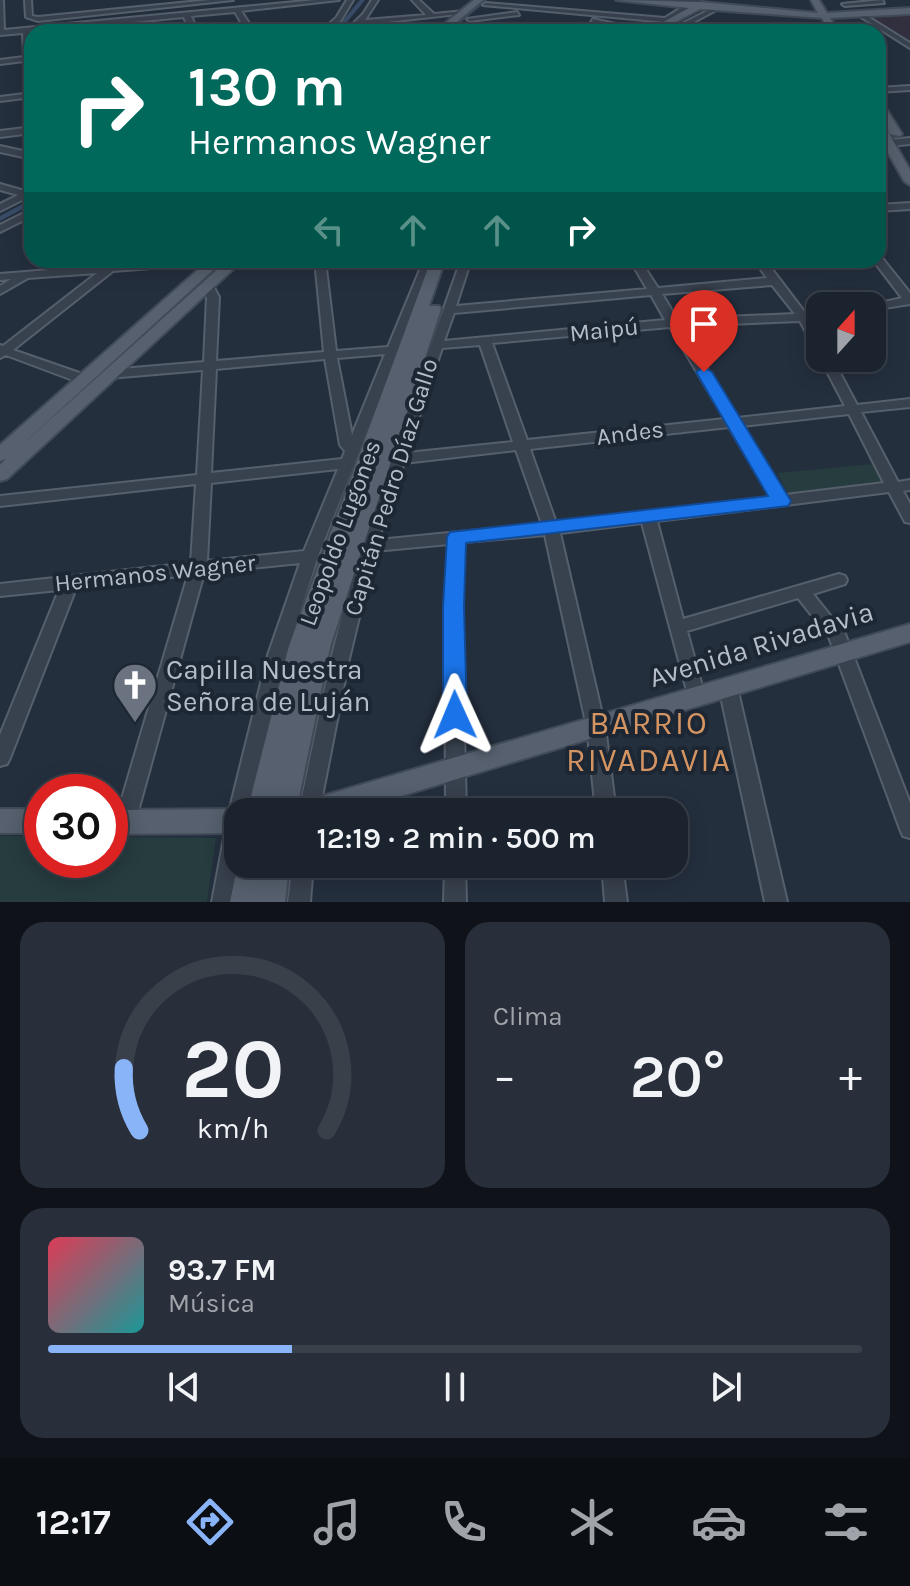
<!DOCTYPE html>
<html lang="es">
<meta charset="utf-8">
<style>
:root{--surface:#1b232e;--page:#282f3a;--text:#f1f3f6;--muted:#a0a4aa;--line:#39404a;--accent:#8ab4f8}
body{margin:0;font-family:Karla,sans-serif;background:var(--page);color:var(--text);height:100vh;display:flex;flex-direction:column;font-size:30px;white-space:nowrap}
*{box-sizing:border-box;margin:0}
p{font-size:26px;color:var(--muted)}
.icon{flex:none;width:44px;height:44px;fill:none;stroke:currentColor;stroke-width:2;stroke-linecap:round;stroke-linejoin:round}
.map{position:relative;height:902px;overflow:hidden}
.details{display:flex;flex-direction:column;gap:20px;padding:20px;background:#0f1319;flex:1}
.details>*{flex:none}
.banner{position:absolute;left:24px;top:24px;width:862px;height:244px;border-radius:24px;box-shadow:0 4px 20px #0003,0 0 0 2px var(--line);background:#00695c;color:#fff;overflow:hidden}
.needle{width:52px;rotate:21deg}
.buttons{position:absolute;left:806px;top:292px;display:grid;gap:16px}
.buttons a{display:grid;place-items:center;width:80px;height:80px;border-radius:16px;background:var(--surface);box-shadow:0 4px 20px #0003,0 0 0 2px var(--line);font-size:40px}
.speed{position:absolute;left:24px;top:774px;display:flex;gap:16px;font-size:40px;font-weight:700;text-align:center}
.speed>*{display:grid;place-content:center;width:104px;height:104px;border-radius:50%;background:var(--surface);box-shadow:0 4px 20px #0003,0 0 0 2px var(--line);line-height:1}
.speed .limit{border:12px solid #d22;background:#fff;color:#111}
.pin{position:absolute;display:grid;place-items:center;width:68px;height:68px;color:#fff;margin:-82px -34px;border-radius:50% 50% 50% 0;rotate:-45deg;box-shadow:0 0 8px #0007}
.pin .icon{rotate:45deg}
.me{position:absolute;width:88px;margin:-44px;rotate:359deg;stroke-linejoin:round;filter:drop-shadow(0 0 6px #0008)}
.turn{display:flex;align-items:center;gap:28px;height:168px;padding:0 32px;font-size:36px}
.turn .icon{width:104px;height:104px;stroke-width:2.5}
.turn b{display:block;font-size:56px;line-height:68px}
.lanes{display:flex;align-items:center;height:76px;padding:0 32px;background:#0003;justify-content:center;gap:40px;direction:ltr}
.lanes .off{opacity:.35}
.big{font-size:60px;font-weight:600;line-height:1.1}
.details .tile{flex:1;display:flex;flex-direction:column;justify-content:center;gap:12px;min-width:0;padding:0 28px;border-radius:24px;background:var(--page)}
.details .dial{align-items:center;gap:0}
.dial svg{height:208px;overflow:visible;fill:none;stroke:var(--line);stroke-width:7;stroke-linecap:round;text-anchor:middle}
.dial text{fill:var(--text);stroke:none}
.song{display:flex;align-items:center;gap:24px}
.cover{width:96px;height:96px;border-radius:12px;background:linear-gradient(135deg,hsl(350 70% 55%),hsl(180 70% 35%))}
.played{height:8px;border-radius:4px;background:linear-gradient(90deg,var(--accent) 30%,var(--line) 30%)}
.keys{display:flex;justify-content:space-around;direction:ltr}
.heat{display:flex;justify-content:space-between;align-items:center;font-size:44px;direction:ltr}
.details .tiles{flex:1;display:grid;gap:20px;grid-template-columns:1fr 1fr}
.tile:last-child{grid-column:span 2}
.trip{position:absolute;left:224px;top:798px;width:464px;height:80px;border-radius:24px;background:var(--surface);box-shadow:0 4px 20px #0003,0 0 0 2px var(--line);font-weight:600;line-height:80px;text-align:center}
.tab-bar{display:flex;height:128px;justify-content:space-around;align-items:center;background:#0b0e12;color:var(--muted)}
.tab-bar .icon{width:56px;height:56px}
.tab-bar .selected{color:var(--accent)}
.tab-bar b{font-size:36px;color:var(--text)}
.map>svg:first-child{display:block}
.medical{fill:#32303f}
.green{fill:#263c3f}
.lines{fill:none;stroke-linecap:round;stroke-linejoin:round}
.stream-far1{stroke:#394c67;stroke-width:2}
.stream{stroke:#394c67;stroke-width:3}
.canal{fill:#394c67;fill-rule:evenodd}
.minor-casing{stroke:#565f6c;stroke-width:4}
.major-casing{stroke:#414a57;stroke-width:4}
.minor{fill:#38414e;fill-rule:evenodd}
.major{fill:#56606e;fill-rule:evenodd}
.route{fill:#1a73e8;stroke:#114b97;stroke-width:2}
.labels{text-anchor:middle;stroke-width:8;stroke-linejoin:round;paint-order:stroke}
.street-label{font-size:24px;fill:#b4bcc9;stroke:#1d2633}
.near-street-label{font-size:28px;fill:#b4bcc9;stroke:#1d2633}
.near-poi-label{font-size:28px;fill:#b4bcc9;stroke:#1d2633;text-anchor:start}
.near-neighbourhood-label{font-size:32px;letter-spacing:2px;fill:#d59563;stroke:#1d2633}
</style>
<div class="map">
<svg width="910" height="902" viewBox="0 0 910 902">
<rect width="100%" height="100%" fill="#242f3e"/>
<path class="medical" d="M910,12V44L865,16Z"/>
<path class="green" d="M873,464L885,483L788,493L777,473Z
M0,836H42V860H110V837L216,838L207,902H0Z"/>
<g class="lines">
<path class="stream-far1" d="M448,32L486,0"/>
<path class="stream" d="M33,434L226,260
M0,464L7,458"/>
<path class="canal" d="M360,0H365L339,32H333Z
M32,199V204L0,221V216Z"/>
<g class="minor-casing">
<path id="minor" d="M0,0H3L4,30L316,0H339L241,11L255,32H247L235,12L191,16L198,32H190L184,17L31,32L32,133L0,137V131L25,128L24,98L0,101V97L24,94V61L0,64V60L24,57L23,33L0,35Z
M25,0H31L32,16L38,17L210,0H233L38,21L26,17Z
M347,0H353L341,20L329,32H323L324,29L275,32L329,24L336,18Z
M372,0H378L365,20L426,15L412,0H419L434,14L464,11L467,13L360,25L353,32H345L363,14Z
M669,0H702L666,22L483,5L486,3L665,18L689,3Z
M882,0L884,3L845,6L842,4Z
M715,7L720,8L675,32H666Z
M517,12L519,15L470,21L467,19Z
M860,12L910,43V48L858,15Z
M593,19L643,30L644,32H631L591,22Z
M550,27L552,30L503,32L507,30Z
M820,27L822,30L772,32L776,30Z
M910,86V90L878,92V88Z
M910,138V144L878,147V141Z
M0,146L32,153V159L0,152Z
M0,184L25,191L32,188V195L0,211V204L18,195L0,190Z
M910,203V209L878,211V205Z
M32,209V216L0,232V225Z
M878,257L882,258L910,293V304L872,310V306H867L902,298L873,260H878Z
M174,260H220L215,263L113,271L13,350L88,376L89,379L88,382H78L6,355L0,358V345L3,346L97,273L28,278L0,294V286L11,279L0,280V274Z
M315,260H325L336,351L388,347L424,260H434L318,556L286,655L249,812H238V864H240L234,902H212L229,812L268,655L300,563L204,573L135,822L132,829L125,831L118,829L115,822L188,575L76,588L10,758L7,764L0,766V735L59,590L0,596V584L191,563L196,484L0,506V496L197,475L203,370L109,378L103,374L109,370L204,362L207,297L202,286L208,283L212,284L219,297L216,361L324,352ZM385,354L352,435L337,358ZM325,359L340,445L345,451L342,459L211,473L216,369ZM338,469L304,551L207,561L211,483Z
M461,260H471L456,306L647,289L630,260H640L658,288L767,278L754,260H765L806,314L820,313V321H811L820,336V351L814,347L800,321L681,326L737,418L845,406L820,358H832L857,405L910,399V407L861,412L898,482L910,480V490L903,491L910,504V523L905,522L889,492L657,521L683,619L839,574L845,576L847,580L845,584L813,594L845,634L910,803V838L903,836L900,829L829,637L798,598L687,631L705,697L702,702L696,704L690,702L642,523L560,533L605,727L616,812H596L587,727L545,535L464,542L461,607L466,812H446L445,607L449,544L375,551L349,659L319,812H299L331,659L360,546ZM772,285L795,314L677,319L662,294ZM651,295L665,320L444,341L454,313ZM670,327L725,419L527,440L492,343ZM480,345L513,442L407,453L442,348ZM849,414L884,483L785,495L742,426ZM729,427L771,497L556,523L530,449ZM516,450L542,524L378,540L404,463Z
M728,680L734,682L737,687L787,902H765L719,687L722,682Z
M293,864H313L310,902H288Z
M445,864H465L466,902H444Z
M602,864H622L627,902H605Z"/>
</g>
<g class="major-casing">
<path id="major" d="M474,0H483L445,32H434Z
M616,0L701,2L818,13L811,0H819L827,13L910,8V14L830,18L839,32H829L822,18L700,9L657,32H645L689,8Z
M878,101L882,102L902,134L900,136L890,134L878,113Z
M878,122L884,125L910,170V185L904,181L878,135Z
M209,260H224L14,452L228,260H243L7,479L0,481V465L6,459L0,461V445Z
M431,260H445L429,306H439L441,309L330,647L296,812H247L289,646Z
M910,624V642L348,812H296L300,804L309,800Z
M0,809H42V833H0Z
M238,809L246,812H238V833L110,834V810Z
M238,863L289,864L285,902H230Z"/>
</g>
<use href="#minor" class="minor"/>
<use href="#major" class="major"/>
</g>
<path class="route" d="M704,367L712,372L791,501L788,506L466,543L464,607L467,715L464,722L455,725L447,722L443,715V607L447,537L450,532L768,496L696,372Z"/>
<defs>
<g id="church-pin" transform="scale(2.3)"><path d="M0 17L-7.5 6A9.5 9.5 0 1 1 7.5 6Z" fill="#6b7280" stroke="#1d2633"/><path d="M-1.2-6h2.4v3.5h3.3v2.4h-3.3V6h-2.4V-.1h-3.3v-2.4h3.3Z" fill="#fff"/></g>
</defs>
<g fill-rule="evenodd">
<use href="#church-pin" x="135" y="685"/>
</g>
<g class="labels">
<g class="street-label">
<text transform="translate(604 330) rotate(-6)" y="8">Maipú</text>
<text transform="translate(630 433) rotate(-7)" y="8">Andes</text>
<text transform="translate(391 487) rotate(-73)" y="8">Capitán Pedro Díaz Gallo</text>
<text transform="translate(340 533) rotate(-70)" y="8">Leopoldo Lugones</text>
<text transform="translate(155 573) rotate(-6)" y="8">Hermanos Wagner</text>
</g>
<g class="near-street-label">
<text transform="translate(761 644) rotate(-17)" y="10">Avenida Rivadavia</text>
</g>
<g class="near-poi-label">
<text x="166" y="679">Capilla Nuestra<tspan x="166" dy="32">Señora de Luján</tspan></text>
</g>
<g class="near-neighbourhood-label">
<text x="649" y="734">BARRIO<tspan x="649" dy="37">RIVADAVIA</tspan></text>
</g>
</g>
</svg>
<div class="buttons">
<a><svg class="needle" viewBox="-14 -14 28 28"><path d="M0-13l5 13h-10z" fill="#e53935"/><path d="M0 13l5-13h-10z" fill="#a0a4aa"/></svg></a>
</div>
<div class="speed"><div class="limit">30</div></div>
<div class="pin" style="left:704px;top:372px;background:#d93025"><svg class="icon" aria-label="arrive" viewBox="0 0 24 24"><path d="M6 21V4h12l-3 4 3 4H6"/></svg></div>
<svg class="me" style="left:455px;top:715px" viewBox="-20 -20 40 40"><path d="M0-17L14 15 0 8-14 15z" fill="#1a73e8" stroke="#fff" stroke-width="4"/></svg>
<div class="trip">12:19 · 2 min · 500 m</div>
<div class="banner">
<div class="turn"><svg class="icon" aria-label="right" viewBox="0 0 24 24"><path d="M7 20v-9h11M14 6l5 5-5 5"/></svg><div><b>130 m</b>Hermanos Wagner</div></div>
<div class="lanes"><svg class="icon off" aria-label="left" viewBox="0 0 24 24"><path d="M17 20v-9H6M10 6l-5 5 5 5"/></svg><svg class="icon off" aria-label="ahead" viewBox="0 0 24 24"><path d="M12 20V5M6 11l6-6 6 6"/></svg><svg class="icon off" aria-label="ahead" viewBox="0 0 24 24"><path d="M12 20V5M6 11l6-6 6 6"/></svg><svg class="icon" aria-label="right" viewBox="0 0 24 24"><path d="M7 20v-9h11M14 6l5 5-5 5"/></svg></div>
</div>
</div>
<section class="details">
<div class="tiles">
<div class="tile dial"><svg viewBox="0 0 100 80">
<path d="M14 69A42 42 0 1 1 86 69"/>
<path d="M14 69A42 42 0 0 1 8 45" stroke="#8ab4f8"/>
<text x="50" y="56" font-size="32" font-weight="700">20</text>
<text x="50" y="72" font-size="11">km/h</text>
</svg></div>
<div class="tile"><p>Clima</p>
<div class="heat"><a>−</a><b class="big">20°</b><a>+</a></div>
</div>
<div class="tile">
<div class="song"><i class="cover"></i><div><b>93.7 FM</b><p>Música</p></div></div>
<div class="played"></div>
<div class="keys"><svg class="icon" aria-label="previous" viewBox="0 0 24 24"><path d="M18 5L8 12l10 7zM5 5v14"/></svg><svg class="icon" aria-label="pause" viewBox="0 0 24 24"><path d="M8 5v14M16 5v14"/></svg><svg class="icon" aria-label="next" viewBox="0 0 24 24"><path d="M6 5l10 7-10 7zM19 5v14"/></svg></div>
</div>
</div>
</section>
<nav class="tab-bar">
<b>12:17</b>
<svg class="icon selected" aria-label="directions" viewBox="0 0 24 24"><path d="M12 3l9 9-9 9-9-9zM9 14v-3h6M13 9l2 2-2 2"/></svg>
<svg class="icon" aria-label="music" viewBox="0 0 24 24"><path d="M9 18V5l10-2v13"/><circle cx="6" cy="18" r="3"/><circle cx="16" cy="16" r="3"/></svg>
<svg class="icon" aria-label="phone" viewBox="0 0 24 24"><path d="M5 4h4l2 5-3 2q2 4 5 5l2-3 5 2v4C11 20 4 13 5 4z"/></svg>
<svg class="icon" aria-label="climate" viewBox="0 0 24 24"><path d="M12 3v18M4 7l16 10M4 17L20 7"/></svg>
<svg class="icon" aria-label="car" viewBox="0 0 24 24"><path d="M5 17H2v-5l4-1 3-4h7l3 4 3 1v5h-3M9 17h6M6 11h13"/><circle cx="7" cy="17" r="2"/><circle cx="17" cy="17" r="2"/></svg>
<svg class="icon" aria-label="filters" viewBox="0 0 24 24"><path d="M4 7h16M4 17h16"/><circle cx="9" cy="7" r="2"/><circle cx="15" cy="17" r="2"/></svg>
</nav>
